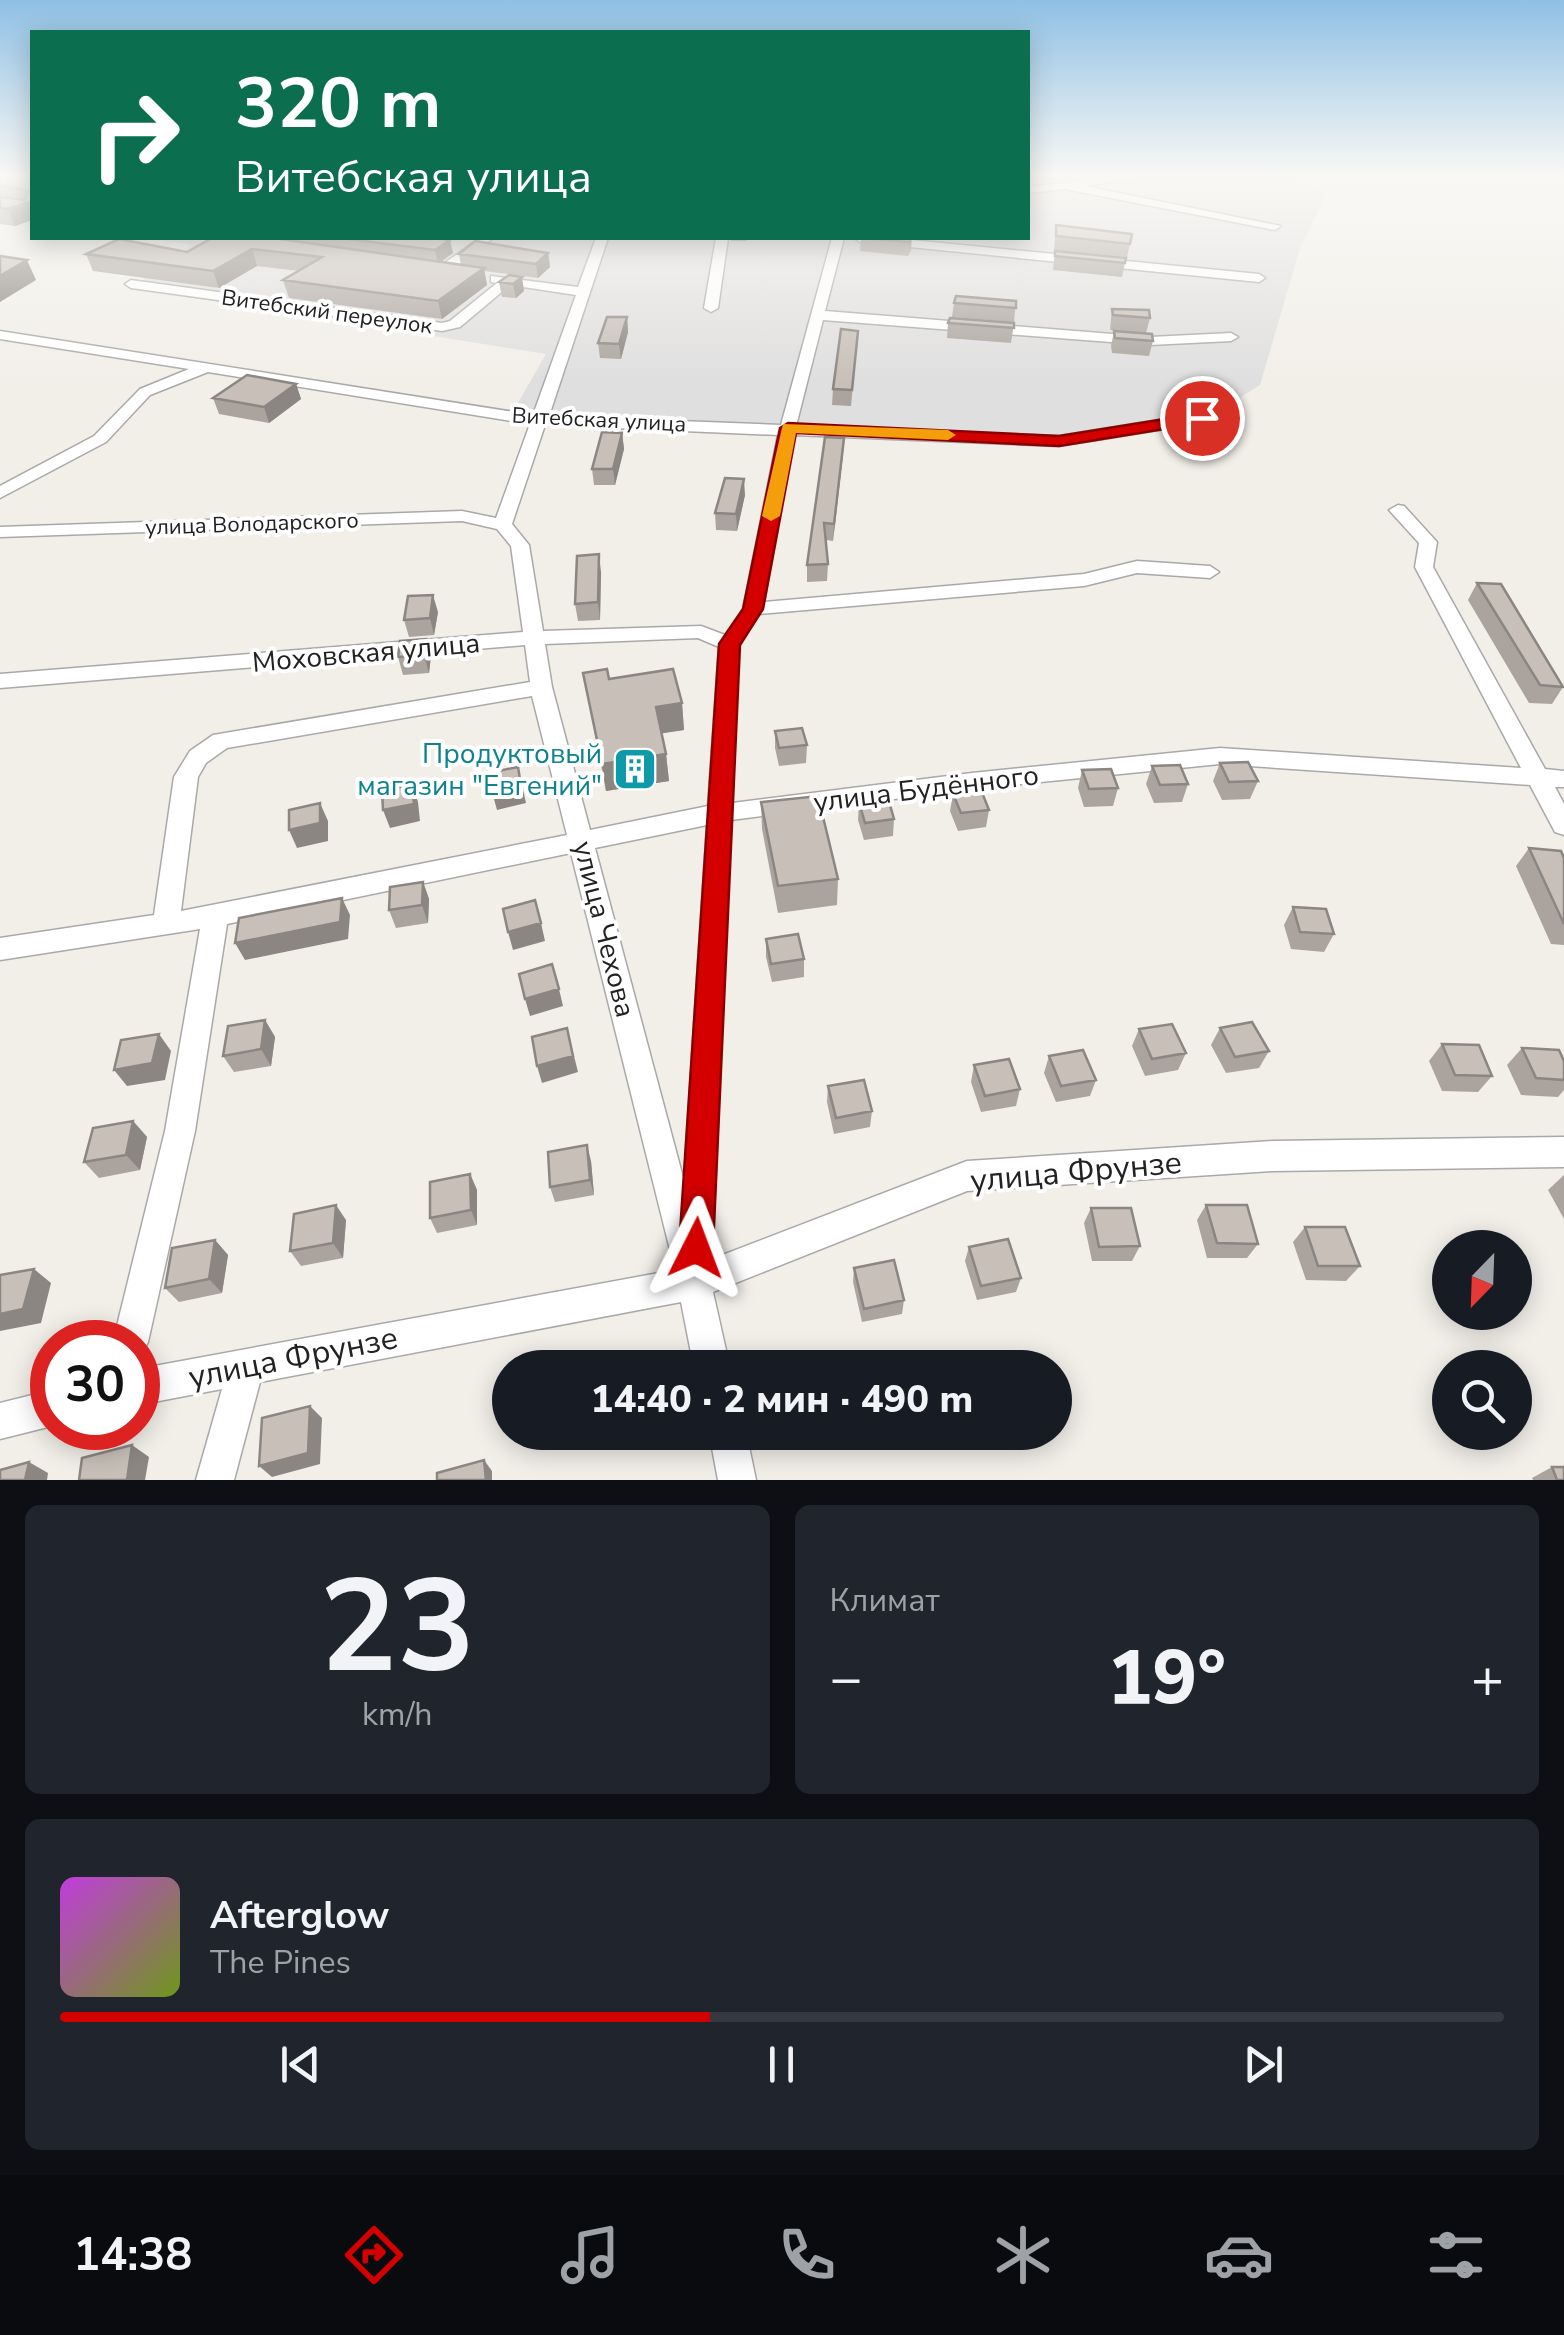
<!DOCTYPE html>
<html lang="ru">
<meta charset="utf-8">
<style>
:root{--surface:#171b24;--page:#20242c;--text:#f1f3f6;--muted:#9ea1a6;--line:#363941;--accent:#d40000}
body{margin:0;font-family:"Nunito Sans",sans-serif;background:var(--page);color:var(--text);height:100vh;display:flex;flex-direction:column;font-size:38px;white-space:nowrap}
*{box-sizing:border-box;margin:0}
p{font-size:32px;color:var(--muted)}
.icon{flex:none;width:55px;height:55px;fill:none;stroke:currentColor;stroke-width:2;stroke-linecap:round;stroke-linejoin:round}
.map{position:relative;height:1480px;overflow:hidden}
.side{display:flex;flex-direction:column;gap:25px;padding:25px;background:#0d0f14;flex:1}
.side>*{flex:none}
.top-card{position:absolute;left:30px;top:30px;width:1000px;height:210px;border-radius:0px;box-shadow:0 5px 25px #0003;background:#0b6e4f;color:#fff;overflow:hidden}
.needle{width:65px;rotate:203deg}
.tools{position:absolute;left:1432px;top:1230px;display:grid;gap:20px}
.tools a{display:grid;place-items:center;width:100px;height:100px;border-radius:50%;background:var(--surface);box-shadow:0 5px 25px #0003;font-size:50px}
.speed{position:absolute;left:30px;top:1320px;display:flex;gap:20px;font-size:50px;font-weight:700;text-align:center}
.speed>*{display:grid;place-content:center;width:130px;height:130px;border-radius:50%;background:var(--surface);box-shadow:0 5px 25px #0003;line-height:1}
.speed .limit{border:15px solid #d22;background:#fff;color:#111}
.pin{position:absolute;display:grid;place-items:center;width:85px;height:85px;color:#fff;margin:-42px;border:5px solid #fff;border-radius:50%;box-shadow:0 2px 10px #0007}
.me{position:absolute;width:110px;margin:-55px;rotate:3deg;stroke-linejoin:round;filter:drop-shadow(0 0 8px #0008)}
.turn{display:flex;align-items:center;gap:35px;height:210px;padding:0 40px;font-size:45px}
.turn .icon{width:130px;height:130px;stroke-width:2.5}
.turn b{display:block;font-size:70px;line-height:85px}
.big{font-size:75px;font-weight:800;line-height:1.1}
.side .tile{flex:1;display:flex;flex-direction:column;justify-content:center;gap:15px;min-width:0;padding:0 35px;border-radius:15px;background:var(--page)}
.side .dial{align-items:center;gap:0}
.dial b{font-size:130px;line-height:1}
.song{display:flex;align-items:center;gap:30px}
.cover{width:120px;height:120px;border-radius:15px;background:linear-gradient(135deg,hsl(290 70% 55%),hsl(80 70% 35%))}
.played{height:10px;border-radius:5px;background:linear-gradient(90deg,var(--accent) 45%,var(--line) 45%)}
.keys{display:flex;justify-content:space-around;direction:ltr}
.heat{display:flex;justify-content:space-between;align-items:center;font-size:55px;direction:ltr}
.side .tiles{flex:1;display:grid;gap:25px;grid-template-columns:1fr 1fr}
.tile:last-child{grid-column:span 2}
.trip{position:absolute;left:492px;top:1350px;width:580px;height:100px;border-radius:50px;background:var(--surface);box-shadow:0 5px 25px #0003;font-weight:800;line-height:100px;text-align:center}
.menu{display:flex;height:160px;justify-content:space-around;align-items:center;background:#090b0e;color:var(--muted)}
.menu .icon{width:70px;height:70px}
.menu .active{color:var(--accent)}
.menu b{font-size:45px;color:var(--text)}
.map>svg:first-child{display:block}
.residential{fill:#e0dfdf}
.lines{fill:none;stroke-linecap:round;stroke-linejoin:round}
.minor-casing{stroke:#a9a9a9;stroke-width:3}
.minor{fill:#fff;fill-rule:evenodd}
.wall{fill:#aba49e}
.shaded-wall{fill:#8b8681}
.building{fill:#c7bfb8;stroke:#8b8681;stroke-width:2.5}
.route{fill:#d40000;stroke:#8a0000;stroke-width:2.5}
.slow{fill:#f59e0b}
.labels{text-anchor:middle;stroke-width:8;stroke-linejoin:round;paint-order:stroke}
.far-street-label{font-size:22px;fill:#222;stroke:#fff}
.street-label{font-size:28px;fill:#222;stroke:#fff}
.culture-label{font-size:28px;fill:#0d838f;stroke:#fff;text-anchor:end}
.near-street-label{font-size:32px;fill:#222;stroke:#fff}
</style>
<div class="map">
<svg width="1564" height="1480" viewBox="0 0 1564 1480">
<rect width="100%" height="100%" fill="#f2efe9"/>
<path class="residential" d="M1028,175H1287L1327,193L1300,248L1260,385L1215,413L1078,435L563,416L515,408L546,354L131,288L192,245L151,238H1028Z"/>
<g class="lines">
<g class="minor-casing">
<path id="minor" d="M1130,175H1159L1085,186L1281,226L1275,230L1065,189L1028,193V187Z
M480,238H493L446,275H436V269Z
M596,238H608L549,416L781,425L832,238H844L825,311L1150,337L1231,333L1238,337L1231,341L1150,345L823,320L796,426L1059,436L1202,413L1210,418L1202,423L1059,446L794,435L764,602L1084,574L1137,561L1210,566L1219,572L1210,578L1137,573L1084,586L759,614L739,644L732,803L972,773L1220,748L1521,768L1415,567L1419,543L1389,510L1398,505L1404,506L1437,542L1433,567L1545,769L1564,771V787H1555L1564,804V835L1555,832L1530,785L1220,764L972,789L731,820L712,1259L967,1161L1273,1141L1564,1137V1167L1273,1171L967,1191L713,1292L730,1368H694L681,1302L260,1382L234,1480H196L222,1389L138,1405V1369L675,1270L571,853L227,924L195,1131L148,1342L142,1354L138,1356V1342H113L165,1131L200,929L0,960V938L154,915L174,777L190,751L213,735L530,682L525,645L0,688V674L523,632L511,546L497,529L462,521L0,537V527L462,511L496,518L530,424L208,372L150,395L106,442L0,498V486L94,436L140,389L189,369L0,339V331L533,415L576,295L510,285L460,327L442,331L131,288L125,284L131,280L442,323L450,321L497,283L491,282V276L578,287ZM545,425L778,435L743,609L725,635L701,626L543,631L529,545L512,524ZM698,638L719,647L708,806L590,830L552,687L545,644ZM532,696L567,835L181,911L198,777L206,763L227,748ZM707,825L684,1181L595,848Z
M716,238H728L718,308L711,312L704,308Z
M854,238H891L1259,274L1265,278L1259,282L860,242Z
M52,1390V1426L0,1439V1403Z
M709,1432H746L756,1480H718Z"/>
</g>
<use href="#minor" class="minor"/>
</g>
<path class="wall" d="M0,175H32V220L15,226L0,224Z
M1036,175H1057L1052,180L1045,181Z
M1056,225L1132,234L1127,257L1054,250Z
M236,238H435L453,253L441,262L461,265L459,254L548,253L550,267L538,278L484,271L487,285L442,319L289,298L283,280L299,271L257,266L219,288L93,271L86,254L187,252Z
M730,238H747V241H731Z
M861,238H912L911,251L908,256L860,251Z
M1055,251L1126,258L1122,277L1053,270Z
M509,275L524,291L516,298L502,297L499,282Z
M1016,301L1014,322L952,317L954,303Z
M1112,309L1150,318L1146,333L1110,330Z
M627,317L628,332L621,359L600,358L598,343Z
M948,323H1014L1011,343L947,338Z
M858,331L851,406L832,405L833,389Z
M1114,331L1153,341L1149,356L1112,353L1111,346Z
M296,384L301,399L269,423L219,414L213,398Z
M622,433L624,449L615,485H594L592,469Z
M843,454L833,541L826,540L828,564L827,581L807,582V565Z
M745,495L737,531L716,530L715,513Z
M601,572L600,620L578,621L575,604Z
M1477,583L1563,687L1552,704L1529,703L1468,600Z
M438,612L434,635L409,637L404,620Z
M426,639L431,656L429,673L403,675L398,657Z
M583,673L609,679L682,703L684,730L661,733L666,754L669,781L606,791Z
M775,731L807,745L806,763L779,766L775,748Z
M1220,763L1258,781L1250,799L1222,800L1213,781Z
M1152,766L1188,784L1182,802L1154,803L1146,784Z
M1082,770L1118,788L1113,806L1084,807L1078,788Z
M953,794L989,810L986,827L958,831L950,811Z
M761,802L838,879L837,905L778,913L762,829Z
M859,802L894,819L893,836L864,840L858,820Z
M1529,848L1564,858V945L1551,944L1516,866Z
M423,882L429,899L428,923L396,928L389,910Z
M1293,907L1334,934L1324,952L1291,949L1284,925Z
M766,939L804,959V977L772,982L766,957Z
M265,1020L275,1037L271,1066L234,1072L223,1056Z
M1220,1028L1269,1051L1259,1068L1226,1073L1211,1045Z
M1139,1029L1186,1053L1178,1070L1145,1076L1132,1046Z
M1442,1044L1492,1076L1478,1092L1442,1091L1429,1061Z
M1522,1048L1564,1061V1090L1558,1097L1521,1095L1507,1065Z
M1049,1056L1096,1080L1090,1096L1056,1102L1044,1073Z
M974,1065L1020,1089L1016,1106L981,1112L971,1082Z
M828,1086L872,1111L870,1127L834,1134L827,1102Z
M133,1121L147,1137L140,1170L99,1178L84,1162Z
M591,1161L594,1195L555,1202L550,1187Z
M470,1174L477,1190V1225L437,1233L430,1218Z
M1564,1175V1219L1548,1190Z
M1206,1205L1258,1244L1247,1258H1207L1197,1220Z
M1091,1208L1140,1246L1132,1261H1092L1084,1223Z
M346,1220L343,1258L301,1266L290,1251Z
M1305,1227L1360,1266L1346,1281L1306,1280L1293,1242Z
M215,1240L228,1255L222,1293L179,1302L165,1288Z
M969,1247L1021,1278L1016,1292L977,1300L965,1261Z
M854,1268L904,1300L902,1314L862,1322L853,1282Z
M1552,1467L1564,1480H1533L1532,1478Z"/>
<path class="shaded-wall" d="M1046,175H1057L1052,180L1045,181Z
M32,201V220L15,226L8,209Z
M450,240L453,253L438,264L435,250Z
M252,249L257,266L219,288L213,271Z
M548,253L550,267L538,278L536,264Z
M27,260L36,280L0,302V276Z
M484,268L487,285L442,319L438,301Z
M522,277L524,291L516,298L513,284Z
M627,317L628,332L621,359L619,344Z
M296,384L301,399L269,423L264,407Z
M622,433L624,449L615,485L613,469Z
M844,438L843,454L833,541L834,524Z
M744,479L745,495L737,531L736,514Z
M599,554L601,572L600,620L598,602Z
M433,595L438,612L434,635L430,618Z
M426,639L431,656L429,673L424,655Z
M682,703L684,730L658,734L656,707Z
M666,754L669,781L606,791L602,764Z
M412,784L418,802L420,821L390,828L383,810Z
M522,785L526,803L497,810L492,792Z
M320,803L328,821V841L297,848L289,830Z
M423,882L429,899L428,923L422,905Z
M342,898L350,915L348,939L245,960L235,943Z
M541,923L545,941L513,950L508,932Z
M559,989L563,1006L530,1016L525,999Z
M265,1020L275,1037L271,1066L261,1049Z
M567,1028L578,1072L542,1083L537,1066Z
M159,1034L171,1051L165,1080L127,1086L114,1070Z
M133,1121L147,1137L140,1170L126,1155Z
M587,1145L591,1161L594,1195L590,1180Z
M470,1174L477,1190V1225L471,1210Z
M336,1205L346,1220L343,1258L333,1243Z
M215,1240L228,1255L222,1293L209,1279Z
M34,1269L51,1283L41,1323L0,1331V1314Z
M310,1406L322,1418L320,1464L272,1477L259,1466Z
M132,1445L149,1457L145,1480H127Z
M484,1460L492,1471V1480H486Z
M29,1462L48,1473L47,1480H25Z"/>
<path class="building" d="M0,175H32V201L8,209L0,208V197L24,200L29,191L0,185Z
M1056,225L1132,234L1130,244L1056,236Z
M212,238H273L484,268L438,301L283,280L322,257L252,249L213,271L86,254L119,239L187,252Z
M341,238H435L450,240L435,250Z
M863,238H911L909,242Z
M475,241L548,253L536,264L459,254Z
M1055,251L1126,258L1125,263L1055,256Z
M0,256L27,260L0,276Z
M509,275L522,277L513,284L499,282Z
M956,296L1016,301V308L954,303Z
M1112,309L1149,310L1150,318L1113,315Z
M607,317H627L619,344L598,343Z
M950,318L1014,323V328L948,323Z
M841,329L858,331L852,390L833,389Z
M1114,331L1152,334L1153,341L1115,338Z
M247,375L296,384L264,407L213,398Z
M602,432L622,433L613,469H592Z
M825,437L844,438L834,524L824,523L828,564L807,565Z
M725,478L744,479L736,514L715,513Z
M599,554L598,602L575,604L577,556Z
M1477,583L1501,584L1563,687L1540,685Z
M433,595L430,618L404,620L408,596Z
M426,639L424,655L398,657L400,641Z
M607,669L609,679L673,669L682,703L656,707L666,754L602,764L583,673Z
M802,728L807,745L779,748L775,731Z
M1248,762L1258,781L1229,782L1220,763Z
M1180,765L1188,784L1160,785L1152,766Z
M518,767L521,785L492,792L488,773Z
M1111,769L1118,788L1089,789L1082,770Z
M412,784L414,804L383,810L382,791Z
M981,790L989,810L961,813L953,794Z
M818,796L838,879L778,886L761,802Z
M888,798L894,819L865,823L859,802Z
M320,803V823L289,830V810Z
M1529,848L1561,851L1564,858V924Z
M423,882L422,905L389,910L390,887Z
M342,898L340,922L235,943L239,918Z
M535,900L541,923L508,932L503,909Z
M1293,907L1326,909L1334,934L1300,932Z
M798,934L804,959L771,964L766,939Z
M552,964L559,989L525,999L519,974Z
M265,1020L261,1049L223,1056L228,1026Z
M1252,1022L1269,1051L1235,1057L1220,1028Z
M1172,1024L1186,1053L1152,1059L1139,1029Z
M567,1028L573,1056L537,1066L532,1037Z
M159,1034L152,1063L114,1070L121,1040Z
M1442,1044L1479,1045L1492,1076L1455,1075Z
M1522,1048L1559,1050L1564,1061V1080L1536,1078Z
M1083,1050L1096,1080L1061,1086L1049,1056Z
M1009,1059L1020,1089L985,1096L974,1065Z
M864,1080L872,1111L836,1118L828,1086Z
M133,1121L126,1155L84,1162L93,1128Z
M587,1145L590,1180L550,1187L548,1152Z
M470,1174L471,1210L430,1218V1182Z
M336,1205L333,1243L290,1251L294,1214Z
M1206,1205H1247L1258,1244L1217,1243Z
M1091,1208H1131L1140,1246L1099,1247Z
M1305,1227H1345L1360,1266H1318Z
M1008,1239L1021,1278L981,1286L969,1247Z
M215,1240L209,1279L165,1288L172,1248Z
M894,1260L904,1300L864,1309L854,1268Z
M34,1269L23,1309L0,1314V1275Z
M310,1406L308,1453L259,1466L262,1418Z
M132,1445L127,1480H79L82,1458Z
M484,1460L486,1480H437V1473Z
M29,1462L25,1480H0V1470Z
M1552,1467H1564V1480H1557Z"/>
<linearGradient id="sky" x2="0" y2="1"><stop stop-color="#8fc0e4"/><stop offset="0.46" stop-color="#f9f8f5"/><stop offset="1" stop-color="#f9f8f5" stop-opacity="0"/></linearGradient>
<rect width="1564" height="382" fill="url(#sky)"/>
<path class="route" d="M1202,413L1208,415V422L1059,446L796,433L763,609L740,645L713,1248L708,1260L696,1265L684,1260L679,1248L719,644L743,609L780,428L788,423L1059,436Z"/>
<path class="slow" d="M783,424L948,430L956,435L948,440L796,433L780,516L771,521L762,516Z"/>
<defs>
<g id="building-square" transform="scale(2.25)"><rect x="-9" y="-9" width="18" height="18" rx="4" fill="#0f9aa8" stroke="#fff"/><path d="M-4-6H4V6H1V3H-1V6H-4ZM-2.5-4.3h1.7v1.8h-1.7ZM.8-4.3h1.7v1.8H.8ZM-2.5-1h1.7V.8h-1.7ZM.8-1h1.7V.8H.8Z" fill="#fff"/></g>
</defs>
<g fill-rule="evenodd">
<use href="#building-square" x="635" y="769"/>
</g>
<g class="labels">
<g class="far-street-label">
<text transform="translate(327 311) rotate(8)" y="8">Витебский переулок</text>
<text transform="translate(599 419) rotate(3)" y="8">Витебская улица</text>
<text transform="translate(252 523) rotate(-2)" y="8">улица Володарского</text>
</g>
<g class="street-label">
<text transform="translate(366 652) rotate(-5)" y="10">Моховская улица</text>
<text transform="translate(926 788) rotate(-7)" y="10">улица Будённого</text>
<text transform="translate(605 929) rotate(76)" y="10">улица Чехова</text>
</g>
<g class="culture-label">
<text x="602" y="763">Продуктовый<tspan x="602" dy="32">магазин "Евгений"</tspan></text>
</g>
<g class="near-street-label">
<text transform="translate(1076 1171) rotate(-5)" y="11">улица Фрунзе</text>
<text transform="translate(293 1357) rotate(-11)" y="11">улица Фрунзе</text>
</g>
</g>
</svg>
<div class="tools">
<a><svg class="needle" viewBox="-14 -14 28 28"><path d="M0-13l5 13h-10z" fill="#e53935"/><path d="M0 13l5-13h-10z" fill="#9ea1a6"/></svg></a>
<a><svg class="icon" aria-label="search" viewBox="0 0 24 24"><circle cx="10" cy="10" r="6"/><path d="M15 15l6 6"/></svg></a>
</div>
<div class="speed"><div class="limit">30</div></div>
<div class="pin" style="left:1202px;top:418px;background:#d93025"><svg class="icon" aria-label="arrive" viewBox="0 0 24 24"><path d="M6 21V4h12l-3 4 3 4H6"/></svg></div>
<svg class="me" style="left:696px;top:1248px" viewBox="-20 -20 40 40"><path d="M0-17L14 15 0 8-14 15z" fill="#d40000" stroke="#fff" stroke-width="4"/></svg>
<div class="trip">14:40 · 2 мин · 490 m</div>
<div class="top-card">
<div class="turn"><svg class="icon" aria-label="right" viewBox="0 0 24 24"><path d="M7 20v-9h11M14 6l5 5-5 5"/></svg><div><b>320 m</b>Витебская улица</div></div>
</div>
</div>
<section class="side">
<div class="tiles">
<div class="tile dial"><b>23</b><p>km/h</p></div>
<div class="tile"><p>Климат</p>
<div class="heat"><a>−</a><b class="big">19°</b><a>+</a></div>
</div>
<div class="tile">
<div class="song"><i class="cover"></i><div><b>Afterglow</b><p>The Pines</p></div></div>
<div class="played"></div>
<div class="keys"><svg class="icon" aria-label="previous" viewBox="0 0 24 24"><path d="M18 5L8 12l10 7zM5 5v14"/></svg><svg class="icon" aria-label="pause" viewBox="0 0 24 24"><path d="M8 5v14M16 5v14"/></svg><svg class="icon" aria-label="next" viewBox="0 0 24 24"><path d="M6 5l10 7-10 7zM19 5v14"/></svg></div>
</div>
</div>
</section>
<nav class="menu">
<b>14:38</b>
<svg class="icon active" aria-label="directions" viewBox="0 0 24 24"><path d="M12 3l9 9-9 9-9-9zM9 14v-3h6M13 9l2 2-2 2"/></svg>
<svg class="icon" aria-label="music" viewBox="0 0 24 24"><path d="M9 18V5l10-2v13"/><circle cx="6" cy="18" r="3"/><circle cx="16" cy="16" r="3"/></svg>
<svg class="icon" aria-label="phone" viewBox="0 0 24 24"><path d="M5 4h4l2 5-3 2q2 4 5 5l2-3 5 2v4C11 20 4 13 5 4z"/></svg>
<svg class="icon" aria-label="climate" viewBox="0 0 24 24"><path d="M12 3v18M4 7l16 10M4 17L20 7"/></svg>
<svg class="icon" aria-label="car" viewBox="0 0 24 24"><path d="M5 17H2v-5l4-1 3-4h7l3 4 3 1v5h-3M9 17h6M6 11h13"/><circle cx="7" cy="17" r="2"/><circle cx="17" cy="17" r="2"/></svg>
<svg class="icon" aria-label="filters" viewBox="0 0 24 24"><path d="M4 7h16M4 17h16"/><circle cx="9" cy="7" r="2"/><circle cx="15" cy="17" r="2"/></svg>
</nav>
